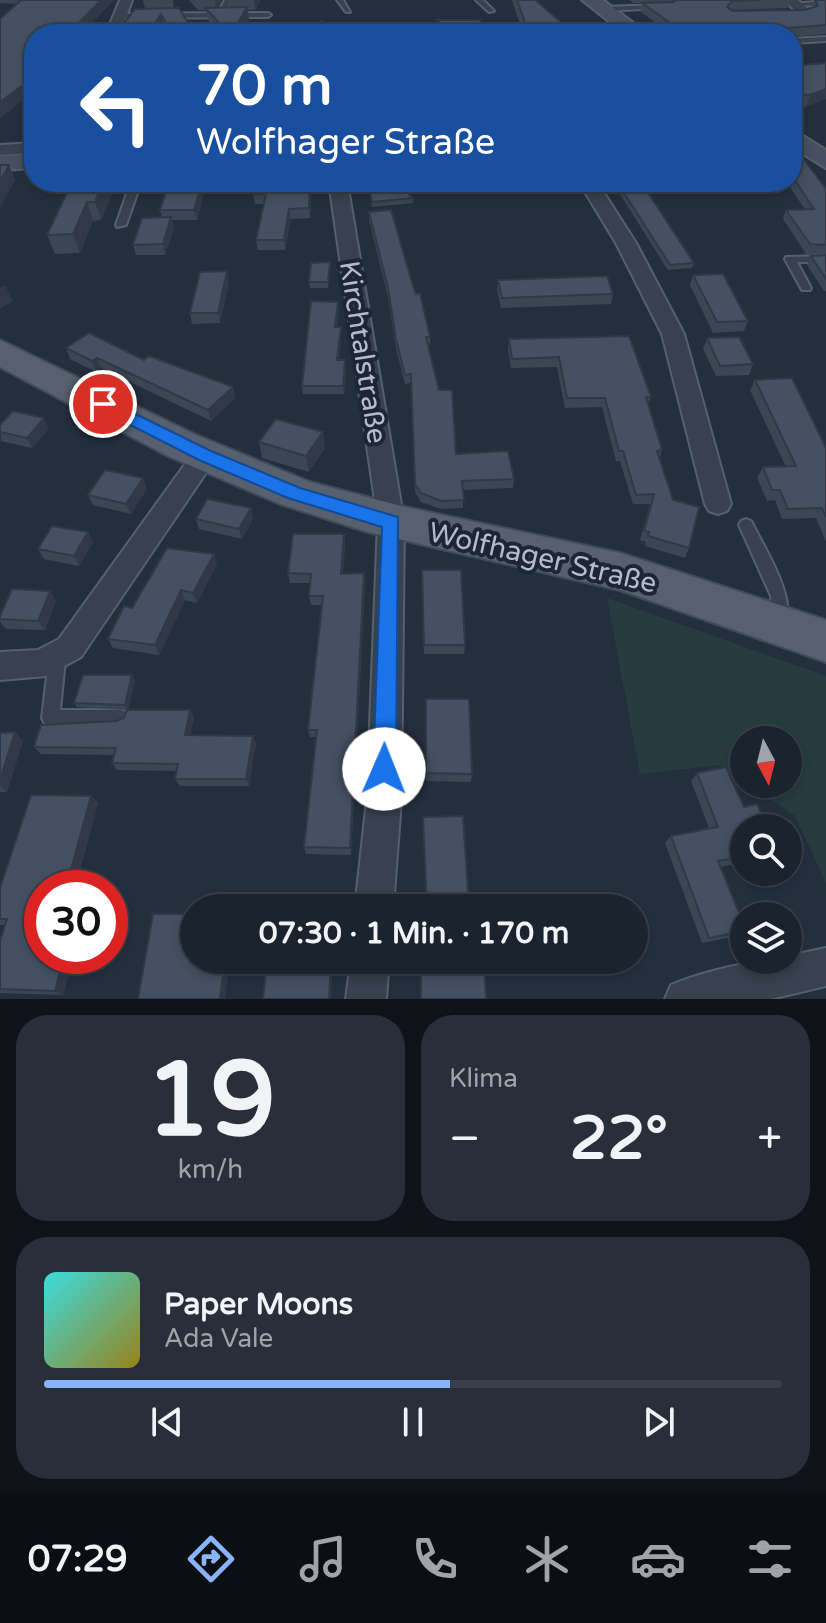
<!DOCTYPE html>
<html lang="de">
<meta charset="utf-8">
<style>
:root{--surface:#1b232e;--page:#282f3a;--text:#f1f3f6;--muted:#a0a4aa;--line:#39404a;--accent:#8ab4f8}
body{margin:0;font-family:"Varela Round",sans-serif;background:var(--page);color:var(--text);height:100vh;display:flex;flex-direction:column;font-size:30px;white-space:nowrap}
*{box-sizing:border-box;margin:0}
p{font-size:26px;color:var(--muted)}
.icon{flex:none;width:44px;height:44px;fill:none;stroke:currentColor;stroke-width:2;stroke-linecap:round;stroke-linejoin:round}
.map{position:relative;height:999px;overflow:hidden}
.sheet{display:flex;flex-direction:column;gap:16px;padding:16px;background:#0f1319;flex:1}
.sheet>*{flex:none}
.hud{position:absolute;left:24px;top:24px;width:778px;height:168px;border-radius:32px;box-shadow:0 4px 12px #0003,0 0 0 2px var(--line);background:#1a4fa0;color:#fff;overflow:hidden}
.needle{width:52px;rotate:173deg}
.controls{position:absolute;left:730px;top:726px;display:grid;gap:16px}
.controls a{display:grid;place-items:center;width:72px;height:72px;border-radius:50%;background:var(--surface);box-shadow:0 4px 12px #0003,0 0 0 2px var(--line);font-size:40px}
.speed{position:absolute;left:24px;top:870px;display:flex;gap:16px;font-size:40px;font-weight:700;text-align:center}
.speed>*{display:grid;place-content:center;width:104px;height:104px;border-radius:50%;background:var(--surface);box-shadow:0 4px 12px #0003,0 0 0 2px var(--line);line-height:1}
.speed .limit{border:12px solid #d22;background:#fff;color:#111}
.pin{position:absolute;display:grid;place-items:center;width:68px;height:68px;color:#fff;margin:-34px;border:4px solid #fff;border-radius:50%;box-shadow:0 2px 8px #0007}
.me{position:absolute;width:88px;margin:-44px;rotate:1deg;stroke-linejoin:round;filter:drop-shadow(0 0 6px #0008)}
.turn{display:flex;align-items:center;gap:28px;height:168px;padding:0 40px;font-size:36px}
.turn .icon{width:104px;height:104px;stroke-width:2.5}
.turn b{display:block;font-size:56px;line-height:68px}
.big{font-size:60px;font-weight:800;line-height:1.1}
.sheet .card{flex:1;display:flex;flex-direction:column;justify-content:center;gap:12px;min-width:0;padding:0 28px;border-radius:32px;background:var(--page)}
.sheet .dial{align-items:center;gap:0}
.dial b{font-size:104px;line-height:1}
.song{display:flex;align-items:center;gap:24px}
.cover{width:96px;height:96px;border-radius:12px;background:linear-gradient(135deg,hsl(180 70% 55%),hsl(50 70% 35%))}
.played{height:8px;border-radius:4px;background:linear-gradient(90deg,var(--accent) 55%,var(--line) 55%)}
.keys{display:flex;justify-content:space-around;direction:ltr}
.heat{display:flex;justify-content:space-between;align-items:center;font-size:44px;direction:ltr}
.sheet .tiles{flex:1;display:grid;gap:16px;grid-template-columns:1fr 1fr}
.card:last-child{grid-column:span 2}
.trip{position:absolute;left:180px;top:894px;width:468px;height:80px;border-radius:40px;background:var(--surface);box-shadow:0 4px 12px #0003,0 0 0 2px var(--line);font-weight:800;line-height:80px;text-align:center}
.menu{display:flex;height:128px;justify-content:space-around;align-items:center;background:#0b0e12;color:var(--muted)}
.menu .icon{width:56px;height:56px}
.menu .selected{color:var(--accent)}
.menu b{font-size:36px;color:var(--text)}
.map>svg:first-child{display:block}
.green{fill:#263c3f}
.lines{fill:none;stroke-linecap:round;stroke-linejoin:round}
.lane-casing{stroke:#565f6c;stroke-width:4}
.street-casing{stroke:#565f6c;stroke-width:4}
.secondary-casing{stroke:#565f6c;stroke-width:4}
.primary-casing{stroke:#414a57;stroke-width:4}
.lane{fill:#38414e;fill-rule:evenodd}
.street{fill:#38414e;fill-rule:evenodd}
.secondary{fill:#465061;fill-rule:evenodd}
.primary{fill:#56606e;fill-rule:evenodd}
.wall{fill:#3b4654}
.shaded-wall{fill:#303945}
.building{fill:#455162;stroke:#303945;stroke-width:2}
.route{fill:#1a73e8;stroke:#114b97;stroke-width:2}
.labels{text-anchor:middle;stroke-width:8;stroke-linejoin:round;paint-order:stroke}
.street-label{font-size:28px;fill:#b4bcc9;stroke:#1d2633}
</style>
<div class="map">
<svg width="826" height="999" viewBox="0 0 826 999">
<rect width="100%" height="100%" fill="#242f3e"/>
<path class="green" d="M607,598L826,676V883L795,816L749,784H788V740H744V781L720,765L640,774Z"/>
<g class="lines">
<g class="lane-casing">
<path id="lane" d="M225,0H231L225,13H268L271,15L268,17L119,18L116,16L119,14L218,13Z
M337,0H343L350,12H346Z
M476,0H483L494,11L489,12Z
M826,1V5L795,6L792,4Z
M659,5L661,8L604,11L601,9L604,7Z
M826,37V41L792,43V39Z
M131,182H141L126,225L117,227L116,225Z
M826,256V262H797L811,288L810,290H802L785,259L786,257Z
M746,519L751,521C764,547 796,597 786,625L780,627L774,625L772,620L771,596L739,525L741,521Z
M57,653L63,655L65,660L60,710H120L126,712L129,718L126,724L120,726H51L45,724L42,718L49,660L51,655Z"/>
</g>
<g class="street-casing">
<path id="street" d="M120,0H132L120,34H106Z
M784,0H798L812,13L801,16Z
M34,143V153L0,155V145Z
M329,182H347L404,522L401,800L393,908H355L367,800L378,522Z
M579,182H597L636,243L684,334L731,504L727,511L718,514L709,511L705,504L662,334L616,243Z
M205,446L214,449L217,455L214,461L81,657L46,676L0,680V652L38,650L59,639L196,449Z
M826,948V986L771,999H665L671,985C705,971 751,960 788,960V956Z
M351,960H389L386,999H346Z"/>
</g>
<g class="secondary-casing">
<path id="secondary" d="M582,0H603L648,34H625Z
M792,129L826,150V168L792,147Z
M34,154V168L0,170V156Z"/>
</g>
<g class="primary-casing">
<path id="primary" d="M0,340L196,435L310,482L405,507L620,553L826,620V662L620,590L368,532L280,504L168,456L0,367Z"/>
</g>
<use href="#lane" class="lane"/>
<use href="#street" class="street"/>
<use href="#secondary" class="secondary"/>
<use href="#primary" class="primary"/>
</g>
<path class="wall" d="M0,0H114L34,34V97H27L0,118V19L17,4L0,3Z
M143,0H173L174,9L195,34H168L164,26L159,34H116L145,9Z
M189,0H223L218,7H229L228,0H261L255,10H248L249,20L247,24L257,34H220L208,20L206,10H198Z
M512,0H535L568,28L567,34H523Z
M630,0H790L788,8L731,10L733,11L805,10L812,8L814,0H826V34L792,37V34H671L641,12L642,3H647H633Z
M437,20L481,34H438Z
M826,63L806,107L792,106V66Z
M792,162L826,189V254H806L783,219L786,210L805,209L786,182H792Z
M72,182H117L101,220L93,221L80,253L55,254L47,235Z
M169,182H207L197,220H172L174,228L165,255H136L133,245L162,218L160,210Z
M256,182H312L310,218L291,219L285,250H258L256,240L264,204H255L253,194Z
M615,182H641L694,263L692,268L668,270L616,188Z
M367,183L413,198V203L372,207Z
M369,212L413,286L430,337V345L428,346L456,454L514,479L513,488L463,490V508L441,509L421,502L415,492L411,383L405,384L396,348L388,297L369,220Z
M826,255V291H824L807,265L811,256Z
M330,268L328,288H310L309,282Z
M693,275L748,321L744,331L713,333L690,285Z
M498,280L613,294L611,304L501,308L497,290Z
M229,282L220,323L192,324L190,313Z
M339,310L337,327H341V336L339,360H345L346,369L344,394H303L302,386Z
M629,336L651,397L648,404L662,450L660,458L689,548L685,558L645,546L646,542L640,540L650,504H633L620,461H616L602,407L565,408L557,367L511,368L508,349L509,339Z
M707,338L753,364L749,375L716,376L703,349Z
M66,348L144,360L233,387L235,398L211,421L101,368L96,372L70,359Z
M755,380L826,448V542L816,518L782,519L775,500L767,501L757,478L763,467H786L750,390Z
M0,425L49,429L32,448L1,441Z
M323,432L325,448L309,472L262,458L259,442Z
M147,489L131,514L93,505L88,495Z
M251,508L253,519L242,539L199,529L196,519Z
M344,534L345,544L343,573L365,582L351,855L306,854L304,847L316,737H310L308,730L322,605H311L309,596L310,583H290L288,573Z
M93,542L79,566L44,559L38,549Z
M217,564L197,603L185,600L159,655L113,648L108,639L132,608Z
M422,570L465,645L464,654H424Z
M56,601L45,630L6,629L0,621V616Z
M135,680L128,710H190L194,718L190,735L256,743L249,786H180L175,779L177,771L117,770L112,763L114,755L41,754L34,747L124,718L127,710L77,707L74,703Z
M426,699L472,774L471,782L426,781Z
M15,732L23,741L7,792H0V733Z
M697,773L744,807V862L721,867L744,925V932L738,936L702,943L665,843L671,836L709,828L691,781Z
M91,796L98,803L75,888H42V956H73L63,995L0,993V941L5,925H0V888Z
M539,960H581L583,965L581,967L543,975Z"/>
<path class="shaded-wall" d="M101,0H114L82,34H68Z
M215,0H223L216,10Z
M254,0H261L255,10Z
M247,7L249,20L241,34L238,23Z
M161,14L164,26L159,34H150V32Z
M23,85L27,97L0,118V102Z
M826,89V99L806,107L810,95Z
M9,165L15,180L0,208V181Z
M103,182H117L101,220L95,202Z
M202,182H207L197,220L194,210Z
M310,182H312L310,218L309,208Z
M87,202L93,221L80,253L73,234Z
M289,209L291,219L285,250L284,240Z
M171,217L174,228L165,255L163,244Z
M227,271L229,282L220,323L218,313Z
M5,285L13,301L0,309V288Z
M338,302L339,310L336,336L335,327Z
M341,327V336L338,369L337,360Z
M97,358L101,368L96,372L92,361Z
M345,360L346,369L344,394L343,386Z
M233,387L235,398L211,421L208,410Z
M44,418L49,429L32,448L27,438Z
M323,432L325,448L309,472L306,456Z
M143,478L147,489L131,514L126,504Z
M251,508L253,519L242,539L239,529Z
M88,532L93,542L79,566L74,556Z
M344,534L345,544L342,583L341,574Z
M214,554L217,564L197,603L193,593Z
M364,573L365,582L351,855L350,848Z
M181,590L185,600L159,655L155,645Z
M50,591L56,601L45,630L38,621Z
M132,675L135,680L128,710L125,705Z
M190,710L194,718L189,743L185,735Z
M15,732L23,741L7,792L0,786V780Z
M253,736L256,743L249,786L246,779Z
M91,796L98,803L75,888H66Z
M64,956H73L63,995L55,991Z
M225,960H230L225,999H220Z
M331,960H333L331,999H329Z"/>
<path class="building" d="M21,0H101L68,34H34V85H23L0,102V19Z
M517,0H535L568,28L537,29L544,34H529Z
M674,0H760L732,1L727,7L733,11L805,10L818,6L815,0H826V25L723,33L725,34H686L642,3L674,2Z
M247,7L238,23H246L257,34H230L205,8Z
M179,8L195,34H172L161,14L150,32L135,31V34H116L135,9Z
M437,20H480L481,34H452Z
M322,21L334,34H311L309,32Z
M826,63V89L810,95L795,94L792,93V66Z
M805,161L826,189V245L810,244L786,210L814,209L792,176V162Z
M0,165H9L0,181Z
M72,182H103L95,202H87L73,234L47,235Z
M169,182H202L194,210H160Z
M256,182H310L309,208L289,209L284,240H256L266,194H253Z
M382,182H397L413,198L372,202L367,183Z
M617,182H641L694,263L670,265Z
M391,210L413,286L416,294L420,293L430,337H426L439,390H452L456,454L508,451L514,479L462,481L464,500L441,501L421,493L415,484L411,374L405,375L396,339L388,288L369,212Z
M171,217L163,244L133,245L142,218Z
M826,255V279L811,256Z
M330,262L328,282H309L311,263Z
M227,271L218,313H190L200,272Z
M723,274L748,321L717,322L693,275Z
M607,276L613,294L502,298L498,280Z
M311,301L338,302L335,327H341L337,360H345L343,386H302Z
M89,333L144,360L149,356L233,387L208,410L97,358L92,361L66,348Z
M629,336L651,397H646L662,450L657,451L673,500L699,507L689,548L648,536L649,532L644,531L654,494L636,495L623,451H619L605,398H567L559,357L512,359L509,339Z
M739,337L753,364L720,366L707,338Z
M792,378L826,448V517L822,508L788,509L780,490H772L763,467L796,466L755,380Z
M13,411L44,418L27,438L0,432V425Z
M276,419L323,432L306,456L259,442Z
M105,470L143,478L126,504L88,495Z
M207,499L251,508L239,529L196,519Z
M52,526L88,532L74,556L38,549Z
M293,534H344L341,574L364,573L350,848L304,847L317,730H308L323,596H309L311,574L288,573Z
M167,548L214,554L193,593L181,590L155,645L108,639L124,606L132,608Z
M422,570H461L465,645H424Z
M12,589L50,591L38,621L0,619V616Z
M83,675H132L125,705L74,703Z
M426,699H469L472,774L426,773Z
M127,710H190L185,735L253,736L246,779H175L178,764L112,763L116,748L34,747L41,725L116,721L124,718Z
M15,732L0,780V733Z
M726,767L744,807L757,804L768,828H744V856L718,861L744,925V931L709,938L671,836L718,827L697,773Z
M31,795L91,796L66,888H42V956H64L55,991L0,989V941L7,919H0V888Z
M463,816L469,908H427L423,817Z
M153,914H194V960H225L220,999H138Z
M267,960H331L329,999H263Z
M421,960H484L486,999H421Z
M541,960H581L583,965L544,973Z"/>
<path class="route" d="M103,398L211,451L300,488L398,517L396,769L393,777L384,780L376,777L373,769L382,527L288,498L199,460L97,408L94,404Z"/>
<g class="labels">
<g class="street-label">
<text transform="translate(364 352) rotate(81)" y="10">Kirchtalstraße</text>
<text transform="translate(543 557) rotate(13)" y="10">Wolfhager Straße</text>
</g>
</g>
</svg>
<div class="controls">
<a><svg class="needle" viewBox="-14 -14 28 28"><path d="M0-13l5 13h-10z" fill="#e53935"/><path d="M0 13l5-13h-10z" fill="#a0a4aa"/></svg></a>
<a><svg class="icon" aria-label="search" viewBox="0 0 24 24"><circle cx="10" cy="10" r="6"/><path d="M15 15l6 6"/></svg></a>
<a><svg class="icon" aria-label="layers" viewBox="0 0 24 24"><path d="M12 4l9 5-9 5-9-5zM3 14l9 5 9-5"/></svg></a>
</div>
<div class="speed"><div class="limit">30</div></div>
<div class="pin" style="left:103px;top:404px;background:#d93025"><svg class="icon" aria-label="arrive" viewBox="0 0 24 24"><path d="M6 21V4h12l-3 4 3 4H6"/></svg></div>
<svg class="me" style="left:384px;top:769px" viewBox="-20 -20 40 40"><circle r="19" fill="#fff"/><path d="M0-13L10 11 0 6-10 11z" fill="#1a73e8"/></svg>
<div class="trip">07:30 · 1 Min. · 170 m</div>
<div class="hud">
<div class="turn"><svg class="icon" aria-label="left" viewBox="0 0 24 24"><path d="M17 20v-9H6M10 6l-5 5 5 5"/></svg><div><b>70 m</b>Wolfhager Straße</div></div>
</div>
</div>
<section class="sheet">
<div class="tiles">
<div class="card dial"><b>19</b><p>km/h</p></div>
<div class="card"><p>Klima</p>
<div class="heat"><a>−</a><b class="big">22°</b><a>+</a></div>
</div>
<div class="card">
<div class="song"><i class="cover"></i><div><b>Paper Moons</b><p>Ada Vale</p></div></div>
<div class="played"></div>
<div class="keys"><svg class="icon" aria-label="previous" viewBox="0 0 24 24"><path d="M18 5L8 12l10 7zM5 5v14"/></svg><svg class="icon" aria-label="pause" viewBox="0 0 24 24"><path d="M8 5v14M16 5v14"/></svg><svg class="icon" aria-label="next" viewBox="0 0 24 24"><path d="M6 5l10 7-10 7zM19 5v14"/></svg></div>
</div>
</div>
</section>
<nav class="menu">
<b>07:29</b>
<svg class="icon selected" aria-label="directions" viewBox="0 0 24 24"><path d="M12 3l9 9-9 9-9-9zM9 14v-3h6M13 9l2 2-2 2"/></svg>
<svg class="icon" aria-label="music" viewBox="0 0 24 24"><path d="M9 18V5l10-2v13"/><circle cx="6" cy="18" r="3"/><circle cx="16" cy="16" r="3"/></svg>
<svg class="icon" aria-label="phone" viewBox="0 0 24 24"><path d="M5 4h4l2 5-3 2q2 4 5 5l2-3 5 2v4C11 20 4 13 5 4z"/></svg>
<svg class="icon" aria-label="climate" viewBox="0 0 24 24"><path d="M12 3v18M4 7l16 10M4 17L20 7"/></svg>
<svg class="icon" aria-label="car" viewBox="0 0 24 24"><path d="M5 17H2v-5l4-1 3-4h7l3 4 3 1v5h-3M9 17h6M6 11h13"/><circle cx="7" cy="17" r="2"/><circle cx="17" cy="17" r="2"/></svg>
<svg class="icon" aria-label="filters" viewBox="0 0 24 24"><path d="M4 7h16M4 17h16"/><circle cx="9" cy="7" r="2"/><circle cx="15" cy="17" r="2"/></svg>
</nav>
